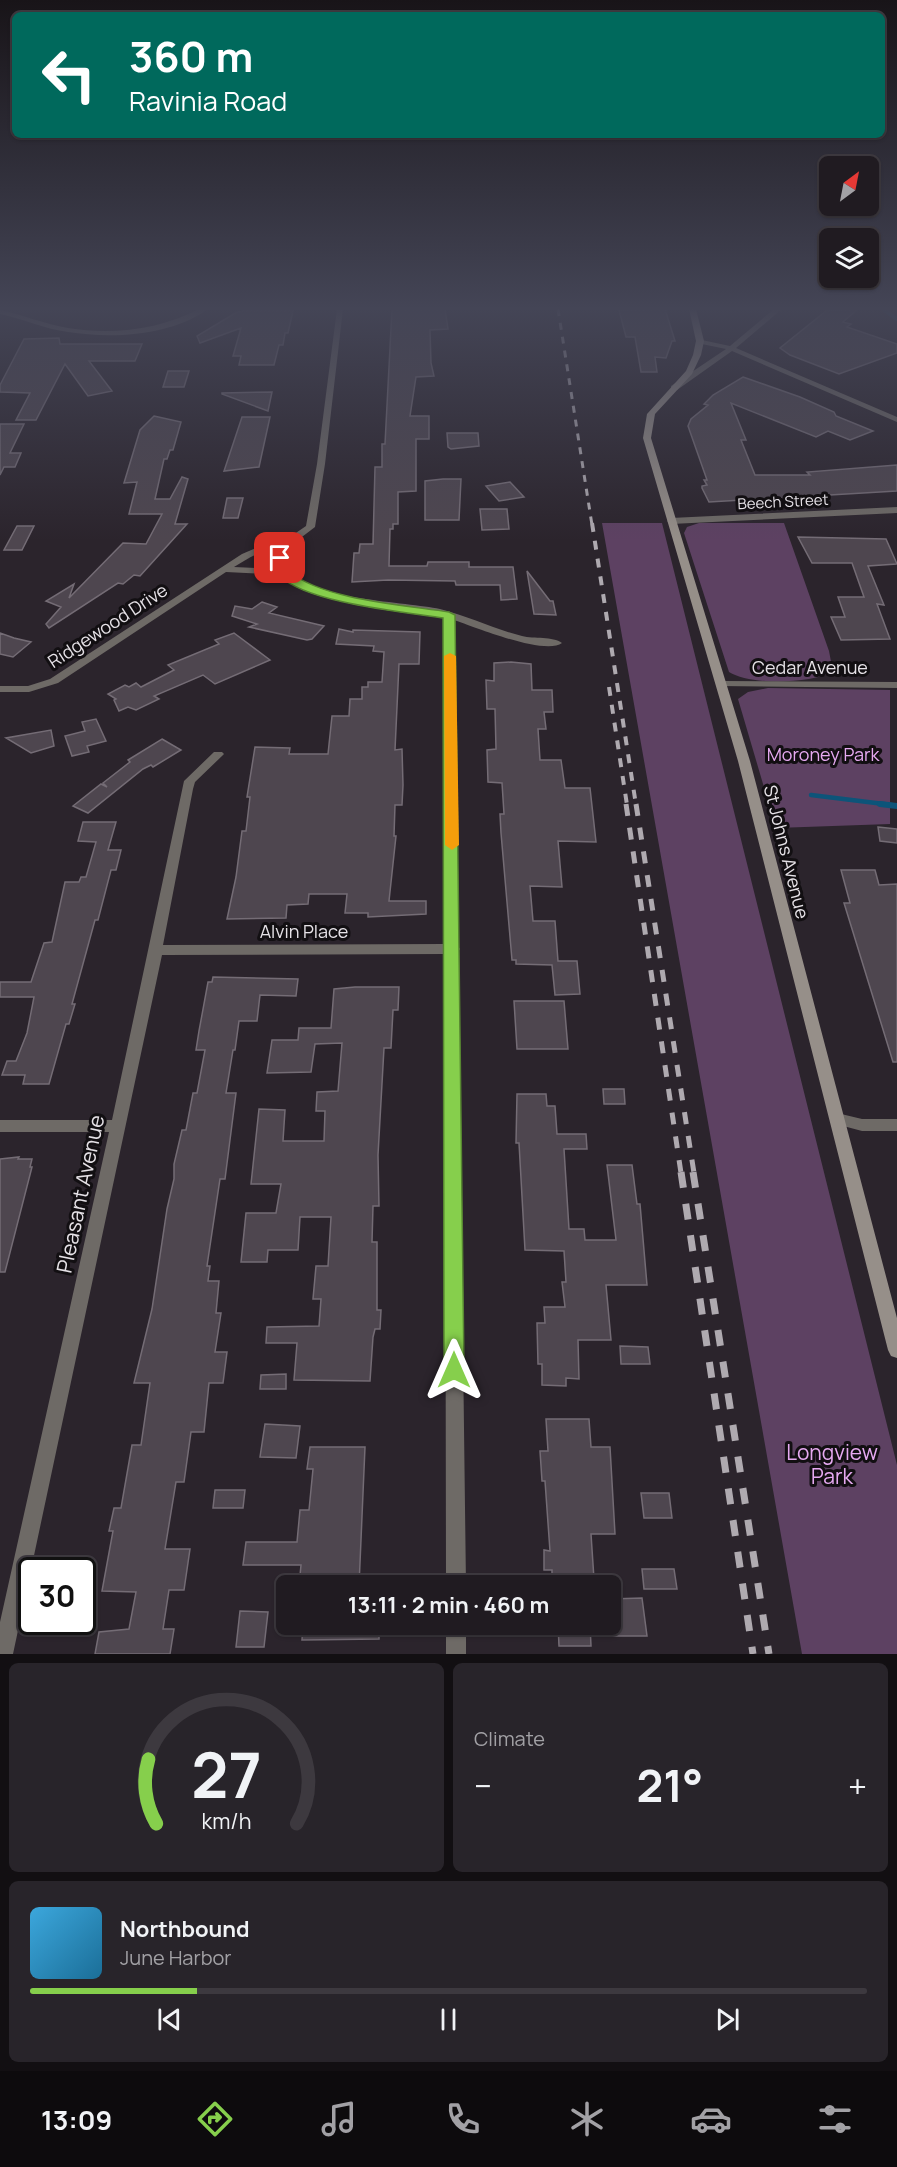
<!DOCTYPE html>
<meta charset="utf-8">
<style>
:root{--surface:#201b21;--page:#28242a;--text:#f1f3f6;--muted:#a2a1a5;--line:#3d393f;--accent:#86cf4c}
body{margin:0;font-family:Manrope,sans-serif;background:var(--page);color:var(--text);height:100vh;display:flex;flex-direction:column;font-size:22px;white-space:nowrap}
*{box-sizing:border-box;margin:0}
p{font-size:20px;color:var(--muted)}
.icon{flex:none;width:33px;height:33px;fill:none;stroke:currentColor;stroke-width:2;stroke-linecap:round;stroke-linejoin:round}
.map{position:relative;height:1654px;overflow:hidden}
.panel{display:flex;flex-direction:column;gap:9px;padding:9px;background:#120f12;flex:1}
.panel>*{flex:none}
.top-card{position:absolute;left:12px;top:12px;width:873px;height:126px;border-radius:9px;box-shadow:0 2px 4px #0004,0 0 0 2px var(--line);background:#00695c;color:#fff;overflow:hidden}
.needle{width:39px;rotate:32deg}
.tools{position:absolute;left:819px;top:156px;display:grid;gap:12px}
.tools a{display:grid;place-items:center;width:60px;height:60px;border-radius:9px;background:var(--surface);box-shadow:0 2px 4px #0004,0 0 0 2px var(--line);font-size:30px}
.speed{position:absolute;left:18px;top:1557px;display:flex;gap:12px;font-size:30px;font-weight:700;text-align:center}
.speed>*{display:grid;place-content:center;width:78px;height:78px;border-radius:50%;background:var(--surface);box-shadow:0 2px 4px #0004,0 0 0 2px var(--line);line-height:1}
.speed .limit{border:3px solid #111;border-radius:9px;background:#fff;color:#111}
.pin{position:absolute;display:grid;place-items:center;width:51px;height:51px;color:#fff;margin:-26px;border-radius:12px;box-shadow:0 3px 9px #0006}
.me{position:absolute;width:66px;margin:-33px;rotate:0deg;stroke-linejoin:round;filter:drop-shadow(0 0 4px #0008)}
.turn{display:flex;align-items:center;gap:21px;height:126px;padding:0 18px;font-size:27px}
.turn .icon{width:78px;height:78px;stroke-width:2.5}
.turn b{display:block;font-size:42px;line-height:51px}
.big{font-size:45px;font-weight:700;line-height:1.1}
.panel .widget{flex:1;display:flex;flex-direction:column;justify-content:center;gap:9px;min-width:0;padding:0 21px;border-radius:9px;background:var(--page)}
.panel .dial{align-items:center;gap:0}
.dial svg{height:156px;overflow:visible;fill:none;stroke:var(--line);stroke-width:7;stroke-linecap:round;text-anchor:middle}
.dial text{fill:var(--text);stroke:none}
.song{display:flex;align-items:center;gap:18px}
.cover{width:72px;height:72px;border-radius:9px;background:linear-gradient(135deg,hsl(200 70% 55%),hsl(200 70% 35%))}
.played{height:6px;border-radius:3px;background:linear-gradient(90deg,var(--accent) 20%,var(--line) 20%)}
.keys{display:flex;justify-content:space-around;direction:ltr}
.heat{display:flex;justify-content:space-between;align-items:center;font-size:33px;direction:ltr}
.panel .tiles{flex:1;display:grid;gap:9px;grid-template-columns:1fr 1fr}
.widget:last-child{grid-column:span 2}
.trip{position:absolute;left:276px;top:1575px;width:345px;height:60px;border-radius:9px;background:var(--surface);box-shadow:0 2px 4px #0004,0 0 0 2px var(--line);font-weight:700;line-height:60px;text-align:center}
.menu{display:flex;height:96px;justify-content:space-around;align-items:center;background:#0d0b0d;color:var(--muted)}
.menu .icon{width:42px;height:42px}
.menu .on{color:var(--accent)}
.menu b{font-size:27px;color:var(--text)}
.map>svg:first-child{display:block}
.green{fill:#5d4162}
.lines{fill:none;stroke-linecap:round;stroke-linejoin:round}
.stream-far2{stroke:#0d5479;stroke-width:4}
.stream-far1{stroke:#0d5479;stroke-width:4.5}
.stream{stroke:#0d5479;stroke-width:6}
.building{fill:#4e464f;stroke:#746c75;stroke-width:1.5}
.street{fill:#6e6a66;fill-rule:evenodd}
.secondary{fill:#968f89;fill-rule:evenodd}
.rail-far3{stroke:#afaab0;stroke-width:3;stroke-dasharray:7 7;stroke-linecap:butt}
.rail-far2{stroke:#afaab0;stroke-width:4;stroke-dasharray:9 9;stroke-linecap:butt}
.rail-far1{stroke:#afaab0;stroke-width:5;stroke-dasharray:12 12;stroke-linecap:butt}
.rail{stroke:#afaab0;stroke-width:7;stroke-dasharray:16 16;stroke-linecap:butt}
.route{fill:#86cf4c;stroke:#578731;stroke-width:1.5}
.slow{fill:#f59e0b}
.labels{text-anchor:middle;stroke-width:6;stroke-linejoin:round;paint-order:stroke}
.far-street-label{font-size:15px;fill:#e6e2e7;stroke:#120f12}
.street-label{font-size:18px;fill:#e6e2e7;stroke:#120f12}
.park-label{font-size:18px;fill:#e6a9f1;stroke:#120f12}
.near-street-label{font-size:21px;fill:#e6e2e7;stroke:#120f12}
.near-park-label{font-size:21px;fill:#e6a9f1;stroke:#120f12}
</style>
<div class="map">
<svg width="897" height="1654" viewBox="0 0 897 1654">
<rect width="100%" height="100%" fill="#2b242c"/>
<path class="green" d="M602,523H662L897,1465V1654H802Z
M699,523H784L829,651L833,672C811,683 751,686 729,672L684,533L687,527Z
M768,688L890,690V824L776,828L738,699L748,692Z"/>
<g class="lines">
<path class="stream-far2" d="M883,309L897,319"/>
<path class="stream-far1" d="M811,795L892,805"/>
<path class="stream" d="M880,804L897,806"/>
</g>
<path class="building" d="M392,309H445L448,329L430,330L431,363L434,376L416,377L410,416H429V439H416V491L398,492V524H393V529H390L389,566H427L428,562H469V567H513L517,599L501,600L500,585H456L455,581L388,580L352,582L354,553H359L360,544H373L375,467H382V444H385Z
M665,309L675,341H672L666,358L655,357L657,372H641L635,337H626L619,310Z
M858,309L843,322L851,324L847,327L897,344V353L839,374L790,355L780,348L826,311Z
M244,311H293L288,333H285L283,345H279L274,365H239L241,356H233L241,328L200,343L197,336L237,312Z
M59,338L60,344H142L135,361H89L112,391L88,396L65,364L36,420H16L30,393L0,392V385L24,339Z
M168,371H189L184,387H163Z
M743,377L800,397L834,412L836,416L873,431L850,440L828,431L816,437L731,403L746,440H741L755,475H810L807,472L897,465V491L709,502L702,488V486L707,485L704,480H707L688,426L691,419L708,405L704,404L713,395Z
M272,392L268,411L222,394V393Z
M154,416L181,422L173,450H170L167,459H164L155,499H170L182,477L188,479L175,524H187L140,576L134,575L123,584L118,583L49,628L46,624L61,607L46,601L74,584L69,598L123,543L146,544L162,514H129L137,482L124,483L140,430Z
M242,417H270L259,467L224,471Z
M0,424H24L10,453H21L15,467H4L0,475Z
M447,433H478L479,446L451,449L448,447Z
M443,479H461L459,520H425V481Z
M510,482L524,497L499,501L486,486Z
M227,498H243L238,518H223Z
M480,509H507L509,529L482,530Z
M17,526H34L22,550H4Z
M798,537L886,539L897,564L868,566L884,605L877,604L890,639L841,640L831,617H845L838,597H864L852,563H812Z
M527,571L550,601H553L556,615L534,614Z
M262,602L277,607L269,613L324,626L312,639L307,640L249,627L257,624L232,616L235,606L252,609Z
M339,629L353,632V630L420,632L419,664H399L395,750L402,749L403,785L402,805H395L394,836H396L389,901H426V914L368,917V913H345L347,894H309L308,904L287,905L286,918L227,919L236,877L242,831H246L250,797H247L255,747L290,748L289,754H328L332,716H349L350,699H362V687H368V682H382L384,652L373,651L374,646L336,644Z
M0,633L14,638L31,642L13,657L0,654Z
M234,633L270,660L215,684L203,675L154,696L159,699L136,710L128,707L119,711L114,700L116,699L108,694L125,685L129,687L136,683L141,687L174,670L168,665L219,644L215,640Z
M511,662L531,664L532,690H552L553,712H544L546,729H538L540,760H561L565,788H590L596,842L558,841L562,887L530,886L533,921H555L558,961H577L580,994L555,995L552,965L516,964V960H512L501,833L500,814H504L502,783L488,782L487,750L496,749L495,709H487L486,680L494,681V663Z
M96,719L106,741L87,746L89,752L72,756L65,736L85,731L82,722Z
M51,730L54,746L31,753L6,738Z
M162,739L181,750L153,767L151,765L143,769L88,813L73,806L101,784L107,787L103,783L130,762L128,760Z
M83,822H116L108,850H121L116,870H111L98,920H95L72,1004H75L69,1024H66L49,1084H23L25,1075H2L7,1061H16L27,1033L34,997H0V982H31L44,943L52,942L65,882H79L81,877H86L96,842L78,841Z
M878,827L897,829V843L880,841Z
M841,870H875L879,885L897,884V1062H893L844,903H850Z
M213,977L298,979L296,996L260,995L257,1021H239L235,1050H233L226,1093H236L225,1179H220L207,1266H210L208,1281H219L216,1313H221L215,1352H227L223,1383H209L204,1432H191L184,1482H176L165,1549H190L184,1590H169L163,1629H174L170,1654H95L99,1632L129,1629L136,1592L102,1591L113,1531H109L114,1508H121L132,1445H141L150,1383H134L152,1309L167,1209L174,1179V1164L182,1130H186L193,1093H197L205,1050H196L199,1031L208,982H212Z
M355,987H399L398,1010H393L391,1048H384L378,1155L379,1206H373L372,1242H377V1310H381L380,1329H375L373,1337L370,1381L294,1380L297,1343H266L267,1327L319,1326L321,1299H313L316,1266H328L331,1217H300L298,1250H268L267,1262H241L246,1213H276L281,1184H251L259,1109L285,1110L283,1141H324L325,1111H316L317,1092L338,1091L342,1043L315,1044L311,1072L267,1073L272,1040H298L299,1028H331L334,989Z
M514,1001H564L568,1049H517Z
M603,1089H624L625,1104H604Z
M517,1094H546L547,1106H555L557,1134H586L587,1149H564L569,1229H584L585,1240H616L607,1165H632L637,1204H640L647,1285H606L611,1340H578L579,1379L566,1378V1386L542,1385V1364H538L537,1323H545L544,1307H565L562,1282H566L564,1251L525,1250L519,1143H516Z
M19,1157L18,1159H32L30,1167H32L5,1272H0V1159Z
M620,1346L648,1347L650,1364H621Z
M286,1374V1389H260L261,1375Z
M546,1419H589L591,1447H610L615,1534H591L594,1579H552V1570H544V1550L550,1551L545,1481H542L540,1451H548Z
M265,1424L300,1426L296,1458L260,1457Z
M310,1447H365L359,1586H299L301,1565H243L246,1542H297L300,1510H309L313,1469H307Z
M215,1490H245L243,1508H213Z
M641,1493H669L672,1518H644Z
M642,1569H674L677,1589H644Z
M642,1598L647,1636H610V1599Z
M240,1611L268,1612L264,1647H236Z
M303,1624H379V1639L302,1640Z
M558,1624H590L591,1646H559Z"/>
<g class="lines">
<path class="street" d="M199,309H208C171,336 112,339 68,332C45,329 23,319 0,314V310C23,315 45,324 68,328C112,335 159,330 199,309Z
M337,309H343L325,464L315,527L294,543L285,561C287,565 288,570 291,573C310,599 407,602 440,609C468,616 494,629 522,636C534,639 553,636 562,643C545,656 475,627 454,620L458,946L460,949L458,952L466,1586H446L445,954L162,955L13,1654H0V1622L109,1132H0V1120H112L184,781L214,752H222L224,754L222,756L195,782L193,789L163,945L445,944L444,617C407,606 305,607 282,575L226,572L58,683L29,692H0V686H28L50,679L242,554L265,544L287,539L306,526L317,464ZM283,545L275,561L279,569L234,567C249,557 265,549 283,545Z
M774,309H782L736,348L897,417V422L732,351L677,390H671V386L726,349L697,343V339L730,346Z
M897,507V513L671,524L667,521L671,518Z
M723,681L897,682V688L719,686L718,684L719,682Z
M837,1113L862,1119H897V1131H862L832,1123L830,1119L832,1115Z
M446,1624H466V1654H446Z"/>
<path class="secondary" d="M689,309H696L704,341L701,355L692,374L655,414L651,438L750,761L897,1318V1358L891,1356L888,1350L738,761L643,438L647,414L686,371L693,355L696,341Z"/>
<path class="rail-far3" d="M558,309L592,525"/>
<path class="rail-far2" d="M592,523L636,805
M609,687L627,805"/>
<path class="rail-far1" d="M626,804L681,1173
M636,804L694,1173"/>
<path class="rail" d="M681,1172L753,1654
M693,1172L769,1654"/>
</g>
<linearGradient id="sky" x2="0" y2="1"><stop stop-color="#181418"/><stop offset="0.57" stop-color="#444556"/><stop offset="1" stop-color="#444556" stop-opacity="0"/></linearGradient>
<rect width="897" height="541" fill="url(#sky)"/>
<path class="route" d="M280,555L285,558L288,571C324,600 403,605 449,612L455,615L464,1370L461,1376L454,1379L447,1376L444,1370L443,618C404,612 307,603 280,576C275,571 276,564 275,558Z"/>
<path class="slow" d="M450,653L456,656L459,845L452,850L445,845L444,656Z"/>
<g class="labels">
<g class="far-street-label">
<text transform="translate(783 502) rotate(-3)" y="5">Beech Street</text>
</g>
<g class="street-label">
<text transform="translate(108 626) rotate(-33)" y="6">Ridgewood Drive</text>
<text x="810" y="674">Cedar Avenue</text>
<text transform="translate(786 852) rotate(76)" y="6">St Johns Avenue</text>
<text x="304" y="938">Alvin Place</text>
</g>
<g class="park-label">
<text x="823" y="761">Moroney Park</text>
</g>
<g class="near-street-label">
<text transform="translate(81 1194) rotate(-78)" y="7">Pleasant Avenue</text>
</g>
<g class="near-park-label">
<text x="832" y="1460">Longview<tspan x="832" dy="24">Park</tspan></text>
</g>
</g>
</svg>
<div class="tools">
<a><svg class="needle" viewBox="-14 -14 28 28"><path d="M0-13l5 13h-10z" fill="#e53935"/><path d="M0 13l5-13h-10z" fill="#a2a1a5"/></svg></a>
<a><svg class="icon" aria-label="layers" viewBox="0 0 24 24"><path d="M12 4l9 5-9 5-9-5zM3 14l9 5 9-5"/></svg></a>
</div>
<div class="speed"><div class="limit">30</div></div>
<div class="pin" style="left:280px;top:558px;background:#d93025"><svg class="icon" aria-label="arrive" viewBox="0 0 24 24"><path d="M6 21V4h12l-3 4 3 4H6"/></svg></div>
<svg class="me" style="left:454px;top:1370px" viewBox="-20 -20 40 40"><path d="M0-17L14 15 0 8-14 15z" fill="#86cf4c" stroke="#fff" stroke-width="4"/></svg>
<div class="trip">13:11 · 2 min · 460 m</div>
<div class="top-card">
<div class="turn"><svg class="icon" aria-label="left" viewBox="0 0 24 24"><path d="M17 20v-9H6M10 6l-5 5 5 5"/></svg><div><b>360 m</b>Ravinia Road</div></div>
</div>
</div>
<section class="panel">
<div class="tiles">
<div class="widget dial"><svg viewBox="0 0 100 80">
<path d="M14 69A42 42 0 1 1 86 69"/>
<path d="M14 69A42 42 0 0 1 10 36" stroke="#86cf4c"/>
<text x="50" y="56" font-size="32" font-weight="700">27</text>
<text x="50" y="72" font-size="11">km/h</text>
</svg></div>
<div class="widget"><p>Climate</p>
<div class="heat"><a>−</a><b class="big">21°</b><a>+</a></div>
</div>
<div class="widget">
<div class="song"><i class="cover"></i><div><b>Northbound</b><p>June Harbor</p></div></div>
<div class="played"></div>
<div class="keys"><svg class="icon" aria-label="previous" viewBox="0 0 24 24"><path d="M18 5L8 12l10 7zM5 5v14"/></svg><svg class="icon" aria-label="pause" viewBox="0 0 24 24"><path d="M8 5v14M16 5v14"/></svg><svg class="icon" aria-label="next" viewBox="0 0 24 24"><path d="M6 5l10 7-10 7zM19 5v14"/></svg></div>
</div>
</div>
</section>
<nav class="menu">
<b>13:09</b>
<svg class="icon on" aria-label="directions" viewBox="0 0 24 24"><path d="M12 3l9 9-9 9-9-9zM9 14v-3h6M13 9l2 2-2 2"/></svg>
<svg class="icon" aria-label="music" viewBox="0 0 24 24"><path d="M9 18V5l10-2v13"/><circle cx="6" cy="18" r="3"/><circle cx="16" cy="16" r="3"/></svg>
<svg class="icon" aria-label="phone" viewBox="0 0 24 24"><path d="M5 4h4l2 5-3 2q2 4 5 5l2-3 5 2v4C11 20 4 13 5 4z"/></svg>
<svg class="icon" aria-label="climate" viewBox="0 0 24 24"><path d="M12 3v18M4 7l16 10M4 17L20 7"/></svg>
<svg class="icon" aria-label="car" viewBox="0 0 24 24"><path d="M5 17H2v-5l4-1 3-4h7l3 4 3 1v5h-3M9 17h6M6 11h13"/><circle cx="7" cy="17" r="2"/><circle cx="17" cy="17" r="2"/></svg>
<svg class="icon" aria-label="filters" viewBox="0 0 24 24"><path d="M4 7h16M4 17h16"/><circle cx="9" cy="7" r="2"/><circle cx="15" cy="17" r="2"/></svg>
</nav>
